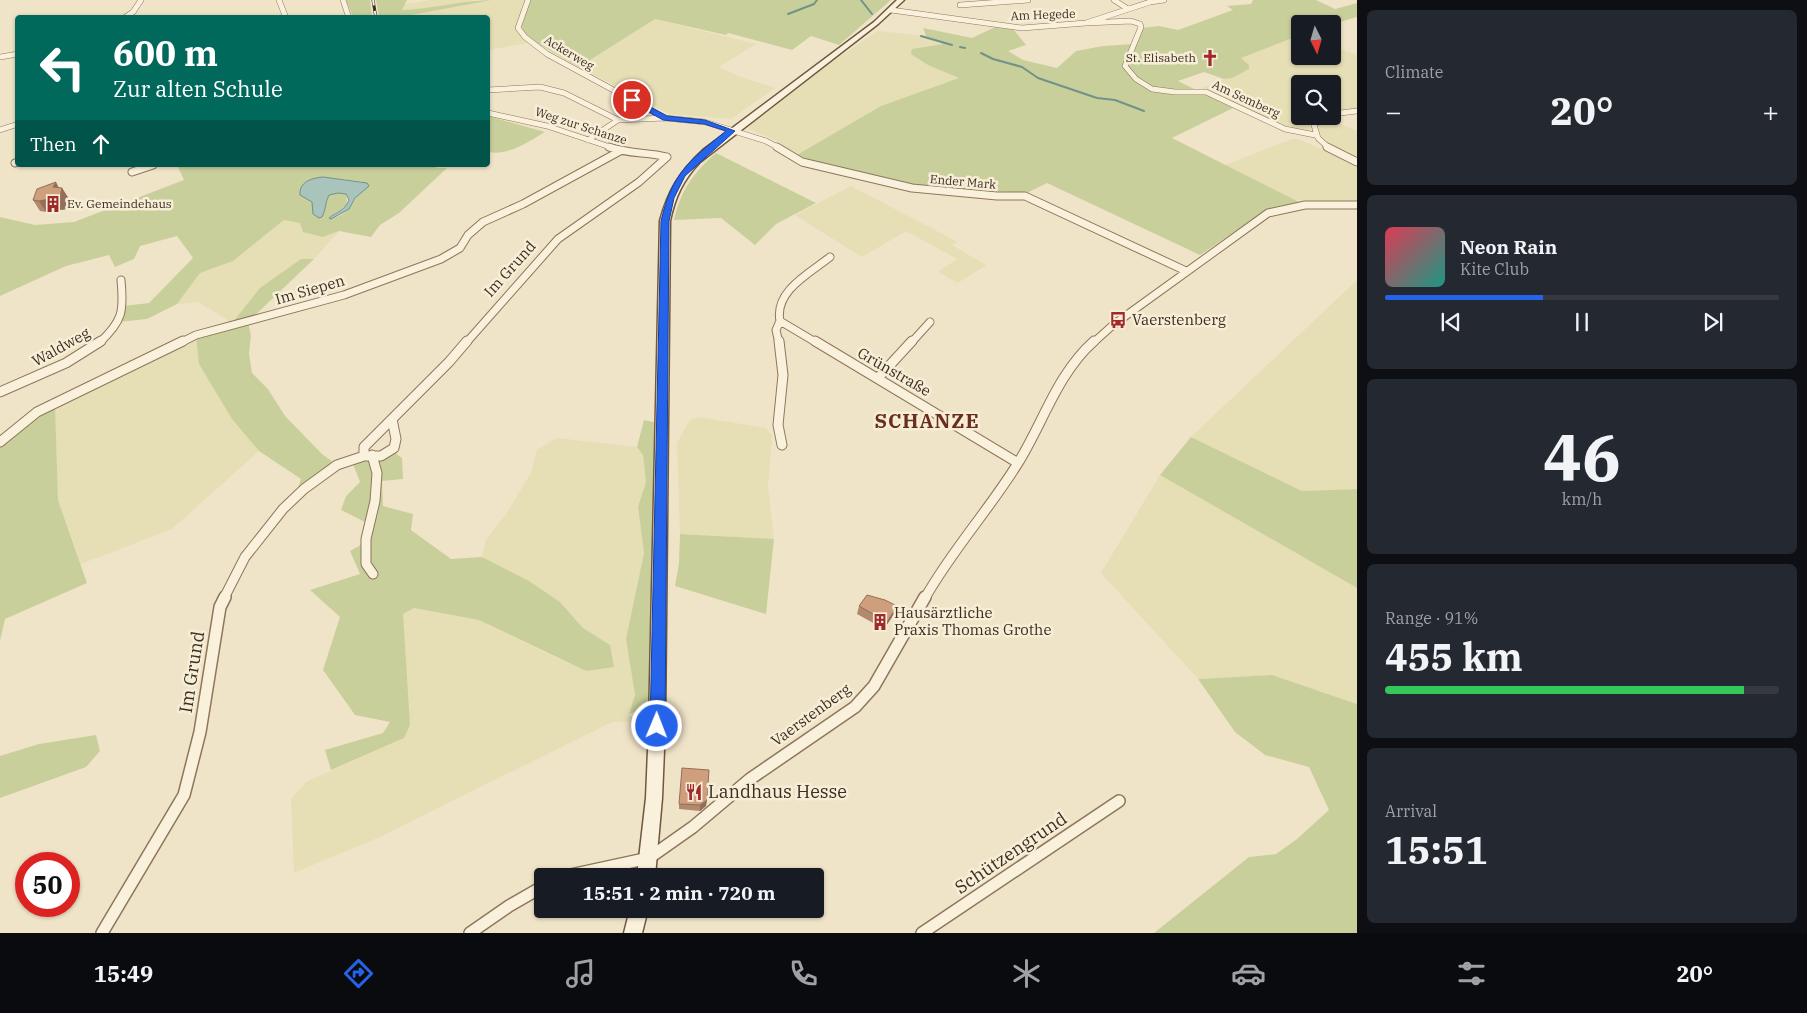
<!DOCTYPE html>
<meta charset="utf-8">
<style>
:root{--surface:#171b24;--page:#242831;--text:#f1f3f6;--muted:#9ea1a6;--line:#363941;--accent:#2563eb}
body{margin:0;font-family:"IBM Plex Serif",serif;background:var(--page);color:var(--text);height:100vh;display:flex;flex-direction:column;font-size:19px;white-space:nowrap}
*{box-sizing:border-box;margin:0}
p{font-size:16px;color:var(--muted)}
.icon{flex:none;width:28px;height:28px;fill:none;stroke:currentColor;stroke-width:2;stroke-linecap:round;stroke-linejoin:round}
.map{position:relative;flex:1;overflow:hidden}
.details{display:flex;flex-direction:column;gap:10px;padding:10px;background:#0d0f14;width:450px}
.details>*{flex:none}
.top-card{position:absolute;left:15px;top:15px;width:475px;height:152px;border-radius:5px;box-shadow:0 1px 4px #0004;background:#00695c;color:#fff;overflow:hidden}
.needle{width:32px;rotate:175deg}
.tools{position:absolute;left:1291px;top:15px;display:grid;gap:10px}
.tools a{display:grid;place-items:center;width:50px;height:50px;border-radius:5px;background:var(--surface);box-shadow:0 1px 4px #0004;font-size:25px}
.speed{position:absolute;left:15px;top:852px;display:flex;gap:10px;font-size:25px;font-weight:700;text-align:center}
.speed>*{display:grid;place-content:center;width:65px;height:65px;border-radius:50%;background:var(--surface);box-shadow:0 1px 4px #0004;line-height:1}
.speed .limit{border:8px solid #d22;background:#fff;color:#111}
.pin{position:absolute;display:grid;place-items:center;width:42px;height:42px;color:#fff;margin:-21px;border:2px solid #fff;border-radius:50%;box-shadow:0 1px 5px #0007}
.me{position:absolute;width:55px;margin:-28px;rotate:1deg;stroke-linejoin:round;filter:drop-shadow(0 0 4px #0008)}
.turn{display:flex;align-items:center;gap:18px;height:105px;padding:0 15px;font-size:22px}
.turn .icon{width:65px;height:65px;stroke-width:2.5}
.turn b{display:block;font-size:35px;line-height:42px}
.then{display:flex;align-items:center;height:48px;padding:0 15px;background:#0003;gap:10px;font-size:19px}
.big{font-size:38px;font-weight:700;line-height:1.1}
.details .card{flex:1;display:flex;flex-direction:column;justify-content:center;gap:8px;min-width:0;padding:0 18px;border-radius:8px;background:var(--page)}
.details .dial{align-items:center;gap:0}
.dial b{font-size:65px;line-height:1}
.song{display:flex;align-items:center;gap:15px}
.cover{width:60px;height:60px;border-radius:8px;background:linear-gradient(135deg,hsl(350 70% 55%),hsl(170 70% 35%))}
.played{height:5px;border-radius:2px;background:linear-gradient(90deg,var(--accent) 40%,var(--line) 40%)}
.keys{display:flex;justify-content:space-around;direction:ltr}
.heat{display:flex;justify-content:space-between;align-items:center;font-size:28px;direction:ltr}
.charge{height:8px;border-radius:4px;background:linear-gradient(90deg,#34c759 91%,var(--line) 0)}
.trip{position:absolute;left:534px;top:868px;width:290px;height:50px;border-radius:5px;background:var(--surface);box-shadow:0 1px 4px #0004;font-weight:700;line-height:50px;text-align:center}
.menu{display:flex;height:80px;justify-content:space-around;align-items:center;background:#090b0e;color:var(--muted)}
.menu .icon{width:35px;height:35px}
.menu .on{color:var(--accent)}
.menu b{font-size:22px;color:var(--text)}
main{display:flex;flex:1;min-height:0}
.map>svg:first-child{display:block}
.farmland{fill:#e6deb5}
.green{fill:#c9cf9b;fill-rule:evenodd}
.water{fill:#a9c4bc;stroke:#6f938a}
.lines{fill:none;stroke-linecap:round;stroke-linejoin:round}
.stream{stroke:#6f938a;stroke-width:2}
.minor-far3-casing{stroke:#8d765c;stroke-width:6}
.minor-far2-casing{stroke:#8d765c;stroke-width:9}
.minor-far1-casing{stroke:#8d765c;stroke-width:11}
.minor-casing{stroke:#8d765c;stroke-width:14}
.secondary-casing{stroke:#6f573f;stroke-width:3}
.minor-far3{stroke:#faf1dc;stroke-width:5}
.minor-far2{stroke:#faf1dc;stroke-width:7}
.minor-far1{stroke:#faf1dc;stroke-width:9}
.minor{stroke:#faf1dc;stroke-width:11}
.secondary{fill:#faf1dc;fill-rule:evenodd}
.rail-casing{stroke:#3d2e20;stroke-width:3}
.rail{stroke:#f7eed8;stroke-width:2;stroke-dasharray:5.5;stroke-linecap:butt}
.wall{fill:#b2896c}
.shaded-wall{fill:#916f58}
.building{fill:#cf9f7d;stroke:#916f58}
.route{fill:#2563eb;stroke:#184099}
.labels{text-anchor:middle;stroke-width:5;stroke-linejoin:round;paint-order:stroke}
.far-street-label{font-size:12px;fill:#3d2e20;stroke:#f7eed8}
.far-poi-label{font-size:12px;fill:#3d2e20;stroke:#f7eed8;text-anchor:end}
.street-label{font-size:15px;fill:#3d2e20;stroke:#f7eed8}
.poi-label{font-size:15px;fill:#3d2e20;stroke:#f7eed8;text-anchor:start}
.near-street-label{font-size:18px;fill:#3d2e20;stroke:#f7eed8}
.near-poi-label{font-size:18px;fill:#3d2e20;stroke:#f7eed8;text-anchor:start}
.district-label{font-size:20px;font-weight:bold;letter-spacing:1px;fill:#6b2e1e;stroke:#f7eed8}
</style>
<main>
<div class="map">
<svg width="1357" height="933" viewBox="0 0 1357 933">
<rect width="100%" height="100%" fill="#f0e4c8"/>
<path class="farmland" d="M430,0H476L423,9L401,10L405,4Z
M492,0H526L516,26L528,43L488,50V18H395Z
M655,19L756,44L719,67L738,76L775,88L731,119L669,114L579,67Z
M878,31L926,36L944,44L912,49L928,65L960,78L881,106L795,156L779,142L749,129L750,125L830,63Z
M1300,35V56H1332L1333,46L1357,55V110L1333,112L1332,84H1300V116H1319L1309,124L1311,133L1284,127L1201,88L1246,71L1249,69V65L1240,58Z
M1330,119L1357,131V159L1334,149L1322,138L1319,130L1320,126Z
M1292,139H1298L1357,165V204L1294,200L1225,165Z
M851,186L958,242L952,245L986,265L958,283L938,272L957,259L906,231L862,257L795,215Z
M284,220L300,223L323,237L339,231L314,259H301L229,327V321L198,302L177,304L200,273L233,261Z
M1357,280V489L1302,491L1191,437Z
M196,335L232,419L259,451L172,529L81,564L58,500L55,404Z
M699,417L766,428L772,436L768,487L774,539L680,534L677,443L690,420Z
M557,438L637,447L643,455L646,482L638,508L644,553L626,639L635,695L629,714L640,722H612L382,836L294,873L291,799L306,782L404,738L403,614L414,608L479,620L569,664L610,645L583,628L560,602L529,581L482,557L486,540L506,514L531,473L537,450Z
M1160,475L1357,588V704L1272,675L1198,679L1101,573Z"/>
<path class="green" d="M346,0H370L372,17H353Z
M376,0H407L402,10C432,9 462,0 492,0L395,18L379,17Z
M529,0H891L839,45L811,36L792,50L728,33L726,35L655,19L579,67L528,38L521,26Z
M1253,0H1316L1335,9L1357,3V17L1333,24H1300V35L1241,58L1249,65V69L1232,78L1224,79L1204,72L1178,81L1233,108L1172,138L1301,203L1265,211L1200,255L1047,183L1027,193L925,187L795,156L881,106L959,78L928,65L911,54L912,49L943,44L926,36L923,28L972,38L995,27L1014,30L1026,45L1008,51L1023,60L1057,68L1076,51L1103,46L1132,44L1141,28L1159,26L1178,30L1233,10L1227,6L1251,4Z
M488,116L545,132C528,142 508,156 488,152Z
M716,153L816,203L776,224L755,245L721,218L674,220C680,191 694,172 716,153Z
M177,165H438L436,168H447L399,213L380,225L371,237L339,231L323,237L303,232L300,223L284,220L233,261L200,273L177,304L147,319L118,322L123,306L149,303L193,258L177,236L140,246L134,259L115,267L109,255L66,266L0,296V217L35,225L74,222L184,180ZM323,177L364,182C357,196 348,219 329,218C334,212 342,211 347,204L346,194L338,193L329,195L325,207L305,198L308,181Z
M301,259H314L248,322L251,336L249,354L252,373L268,389L285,416L322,454L337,465L295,497L301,479L259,451L232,419L199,364L196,335L229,327L260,288Z
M55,404L58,500L87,583L5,619L0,641V442Z
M644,420L662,424L658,699L648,707L629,714L635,695L626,639L644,553L638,507L646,482L643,455L637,447Z
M1191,437L1302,491L1357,489V588L1160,475Z
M391,450L402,458L403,479L382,481L383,506L413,514L411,530L451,559L482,557L529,581L560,602L583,628L610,645L614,667L586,671L479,620L414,608L403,614L410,725L404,738L331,770L325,750L383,733L390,722L355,715L323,670L340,617L310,590L360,574L350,551L371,539L373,526L341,510L346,496L360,482L351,459Z
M680,534L774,539L766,614L675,586L679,563Z
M1272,675L1357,704V933H1154L1249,857L1276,854L1297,839L1329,810L1309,767L1265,755L1235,732L1198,679Z
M96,735L100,751L86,767L0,798V756L39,744Z"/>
<path class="water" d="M323,177L367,183L369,186L355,198L349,209L331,219L329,218C336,212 345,211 349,200L346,194L338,193L329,195C325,202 326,210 322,217L319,218L313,214L312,202L300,195C299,181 313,178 323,177Z"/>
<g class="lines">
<path class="stream" d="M861,0L872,14
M788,14L814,4L817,0
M921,36L952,45
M960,47L965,48
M981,53L993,59L1022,67L1038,78L1097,98L1115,100L1144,111"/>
<g class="minor-far3-casing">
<path id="minor-far3" d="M279,0L286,18
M343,0L349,18
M528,0L518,28L525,37L547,54L665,118
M1114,0L1128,9
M960,5L1028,0
M891,10L1022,28L1086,23L1150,2L1164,0
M124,18L133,12L141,0
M1086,23L1131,21L1140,24L1141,27L1125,66L1136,79L1152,89L1175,92H1206L1285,129L1315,135
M0,57L18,54
M488,90L540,87L564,93L618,120L665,118L705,122L766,141L779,148
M488,113L547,126L613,148
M1332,114L1357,111
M1327,116L1314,125L1318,138L1329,148
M0,130L18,124
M588,140L618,120"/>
</g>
<g class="minor-far2-casing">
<path id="minor-far2" d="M777,147L802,162L912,188L997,196H1025L1186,271
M1327,147L1357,162
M15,163L18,162
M132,172L153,165
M99,343C123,321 124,311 121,280
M180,343L196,335L344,295L441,259L460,248L468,235L483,222L523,204L620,151
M466,343L558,239L639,182L667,157C648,152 628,154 609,147
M779,343L776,330L780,321
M817,343L780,321C774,291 810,273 830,257
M911,343L930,322
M1093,343L1113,325L1268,213L1305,205H1357"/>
</g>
<g class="minor-far1-casing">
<path id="minor-far1" d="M779,341L783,375L778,425L782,445
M815,341L1018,463
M878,378L912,341
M0,392L66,363L101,341
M0,442L37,412L183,341
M372,455L377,473L375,501L366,539V564L373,574
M364,456V447L449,362L467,341
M224,598L245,557L283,509L304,489L337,465L364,456H381L394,448L396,439L392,419
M925,598C952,550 989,510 1018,463C1043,423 1057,374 1094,341"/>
</g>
<g class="minor-casing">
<path id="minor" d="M566,876L649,858L693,827L750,779L855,707L874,686L925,597
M102,933L184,795L200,732L220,607L225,597
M470,933L509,906L542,887
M922,933L1119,801"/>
</g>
<g class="secondary-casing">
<path id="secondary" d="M897,0H904L878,24L700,162C683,180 675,197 670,221L665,726L662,798L655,876H637L646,798L649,726L660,221C668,191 680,171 703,150L874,22Z
M630,909H648L642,933H624Z"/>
</g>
<use href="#minor-far3" class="minor-far3"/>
<use href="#minor-far2" class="minor-far2"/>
<use href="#minor-far1" class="minor-far1"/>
<use href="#minor" class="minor"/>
<use href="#secondary" class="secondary"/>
<g class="rail-casing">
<path id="rail" d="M373,0L376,18"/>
</g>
<use href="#rail" class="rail"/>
</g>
<path class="wall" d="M59,188H62L69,199L67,209L46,212L40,211L33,200Z
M859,606L894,614L884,629L857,614Z
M709,770L706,806L700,811L679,809V804Z"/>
<path class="shaded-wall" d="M56,182L61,192L62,188L69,199L67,209L46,212L39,201L53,187Z
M897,606L894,614L884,629L887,622Z
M707,800L706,806L700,811V805Z"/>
<path class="building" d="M56,182L53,187L62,188L60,197L39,201L33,200L37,189Z
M867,595L885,600L897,606L887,622L859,606Z
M682,768L709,770L707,800L700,805L679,804Z"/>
<path class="route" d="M629,98H634L667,116L705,120L735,131L685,176L674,198L669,221L665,726L662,730L657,732L652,730L650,726L661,221C672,173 689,161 726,131L704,124L663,120L629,101Z"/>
<defs>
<g id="church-bare" transform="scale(1.35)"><path d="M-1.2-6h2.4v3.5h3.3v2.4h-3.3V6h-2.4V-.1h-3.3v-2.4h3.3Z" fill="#9e2a2b" stroke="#f7eed8" stroke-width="2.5" paint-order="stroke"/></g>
<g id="building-bare" transform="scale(1.35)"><path d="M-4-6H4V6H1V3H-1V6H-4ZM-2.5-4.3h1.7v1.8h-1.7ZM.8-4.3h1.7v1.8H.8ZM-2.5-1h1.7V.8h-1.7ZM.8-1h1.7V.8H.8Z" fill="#9e2a2b" stroke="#f7eed8" stroke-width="2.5" paint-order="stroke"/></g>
<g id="bus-bare" transform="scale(1.35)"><path d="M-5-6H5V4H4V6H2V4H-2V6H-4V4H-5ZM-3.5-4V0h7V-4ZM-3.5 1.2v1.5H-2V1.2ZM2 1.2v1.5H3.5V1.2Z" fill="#9e2a2b" stroke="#f7eed8" stroke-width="2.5" paint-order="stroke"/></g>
<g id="restaurant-bare" transform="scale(1.35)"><path d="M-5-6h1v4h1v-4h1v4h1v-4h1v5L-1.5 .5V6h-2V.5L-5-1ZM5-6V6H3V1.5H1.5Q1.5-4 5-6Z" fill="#9e2a2b" stroke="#f7eed8" stroke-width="2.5" paint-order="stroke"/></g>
</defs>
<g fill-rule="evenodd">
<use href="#church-bare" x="1210" y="58"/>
<use href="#building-bare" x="53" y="204"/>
<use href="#bus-bare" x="1118" y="320"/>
<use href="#building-bare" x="880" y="622"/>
<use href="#restaurant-bare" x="694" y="792"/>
</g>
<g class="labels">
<g class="far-street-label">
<text transform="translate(1043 15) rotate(-2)" y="4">Am Hegede</text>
<text transform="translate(569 53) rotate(31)" y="4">Ackerweg</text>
<text transform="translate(1246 99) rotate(25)" y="4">Am Semberg</text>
<text transform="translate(581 126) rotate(18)" y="4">Weg zur Schanze</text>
<text transform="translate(963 182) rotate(5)" y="4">Ender Mark</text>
</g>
<g class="far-poi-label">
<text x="1196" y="62">St. Elisabeth</text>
<text x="67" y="208" text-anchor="start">Ev. Gemeindehaus</text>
</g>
<g class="street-label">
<text transform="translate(510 269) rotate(-48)" y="5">Im Grund</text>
<text transform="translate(310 290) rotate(-16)" y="5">Im Siepen</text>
<text transform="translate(61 347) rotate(-29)" y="5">Waldweg</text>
<text transform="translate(894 372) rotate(30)" y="5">Grünstraße</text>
<text transform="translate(811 715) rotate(-36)" y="5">Vaerstenberg</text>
</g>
<g class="poi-label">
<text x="1132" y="325">Vaerstenberg</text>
<text x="894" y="618">Hausärztliche<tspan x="894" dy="17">Praxis Thomas Grothe</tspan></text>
</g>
<g class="near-street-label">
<text transform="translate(192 672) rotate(-81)" y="6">Im Grund</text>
<text transform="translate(1011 853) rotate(-34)" y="6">Schützengrund</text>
</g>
<g class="near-poi-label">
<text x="708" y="798">Landhaus Hesse</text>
</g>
<g class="district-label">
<text x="927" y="428">SCHANZE</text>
</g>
</g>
</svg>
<div class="tools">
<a><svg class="needle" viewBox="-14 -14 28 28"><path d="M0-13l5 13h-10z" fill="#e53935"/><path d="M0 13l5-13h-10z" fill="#9ea1a6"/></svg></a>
<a><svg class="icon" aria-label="search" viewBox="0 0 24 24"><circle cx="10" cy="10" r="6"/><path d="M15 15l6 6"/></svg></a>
</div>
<div class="speed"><div class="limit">50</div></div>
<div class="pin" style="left:632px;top:100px;background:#d93025"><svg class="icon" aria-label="arrive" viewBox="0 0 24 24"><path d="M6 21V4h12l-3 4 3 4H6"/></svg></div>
<svg class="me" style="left:657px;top:726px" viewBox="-20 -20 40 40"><circle r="17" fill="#2563eb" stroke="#fff" stroke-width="3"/><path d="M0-11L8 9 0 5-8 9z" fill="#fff"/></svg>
<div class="trip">15:51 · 2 min · 720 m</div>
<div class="top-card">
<div class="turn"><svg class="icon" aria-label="left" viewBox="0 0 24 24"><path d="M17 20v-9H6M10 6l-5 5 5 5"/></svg><div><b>600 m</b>Zur alten Schule</div></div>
<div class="then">Then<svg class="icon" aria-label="ahead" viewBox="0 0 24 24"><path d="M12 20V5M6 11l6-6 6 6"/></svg></div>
</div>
</div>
<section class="details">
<div class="card"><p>Climate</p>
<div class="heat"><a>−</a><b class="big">20°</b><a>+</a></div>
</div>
<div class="card">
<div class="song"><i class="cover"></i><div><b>Neon Rain</b><p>Kite Club</p></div></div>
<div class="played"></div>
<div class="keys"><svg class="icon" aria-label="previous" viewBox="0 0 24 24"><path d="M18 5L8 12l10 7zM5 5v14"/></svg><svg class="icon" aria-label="pause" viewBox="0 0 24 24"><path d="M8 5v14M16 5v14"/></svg><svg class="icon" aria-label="next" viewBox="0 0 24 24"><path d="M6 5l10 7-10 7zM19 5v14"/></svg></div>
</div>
<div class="card dial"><b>46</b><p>km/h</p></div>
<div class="card"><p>Range · 91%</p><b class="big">455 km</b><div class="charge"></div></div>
<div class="card"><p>Arrival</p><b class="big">15:51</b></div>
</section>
</main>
<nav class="menu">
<b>15:49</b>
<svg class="icon on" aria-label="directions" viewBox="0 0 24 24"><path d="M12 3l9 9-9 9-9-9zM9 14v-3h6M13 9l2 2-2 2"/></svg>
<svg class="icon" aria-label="music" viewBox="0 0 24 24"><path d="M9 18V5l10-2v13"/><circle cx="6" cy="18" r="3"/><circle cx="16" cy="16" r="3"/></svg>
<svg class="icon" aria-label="phone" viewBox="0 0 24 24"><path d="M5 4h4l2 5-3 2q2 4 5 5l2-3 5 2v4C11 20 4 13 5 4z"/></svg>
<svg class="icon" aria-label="climate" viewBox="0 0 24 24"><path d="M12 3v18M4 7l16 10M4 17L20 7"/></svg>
<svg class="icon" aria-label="car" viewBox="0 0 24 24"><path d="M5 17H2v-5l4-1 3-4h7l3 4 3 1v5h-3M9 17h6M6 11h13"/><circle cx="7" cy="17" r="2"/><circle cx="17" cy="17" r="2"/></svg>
<svg class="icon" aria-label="filters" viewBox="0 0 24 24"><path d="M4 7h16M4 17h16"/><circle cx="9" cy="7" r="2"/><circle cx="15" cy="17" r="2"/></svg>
<b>20°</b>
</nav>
